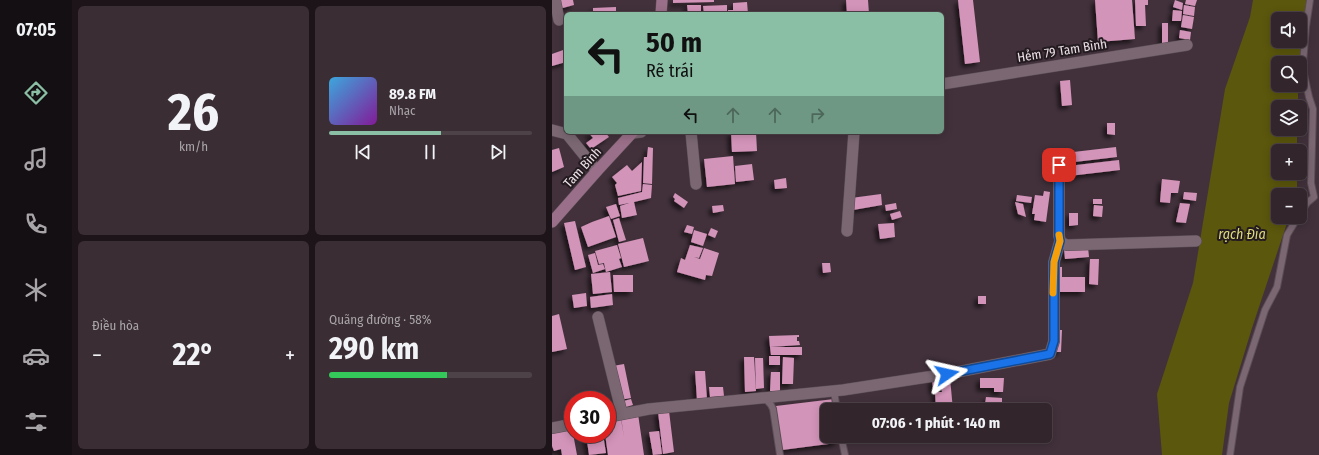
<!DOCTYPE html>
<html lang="vi">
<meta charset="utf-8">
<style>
:root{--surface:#32252c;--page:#3a2d34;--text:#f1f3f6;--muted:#a8a5a9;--line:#4d4248;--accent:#8abfa5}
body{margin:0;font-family:"Fira Sans Condensed",sans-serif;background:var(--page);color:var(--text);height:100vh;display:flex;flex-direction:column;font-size:15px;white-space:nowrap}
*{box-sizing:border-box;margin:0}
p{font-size:13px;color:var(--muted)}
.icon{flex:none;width:22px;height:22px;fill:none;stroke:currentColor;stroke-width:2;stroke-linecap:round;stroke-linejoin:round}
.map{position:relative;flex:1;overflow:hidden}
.panel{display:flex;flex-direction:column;gap:6px;padding:6px;background:#1c1418;width:480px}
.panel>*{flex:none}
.banner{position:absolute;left:12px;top:12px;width:380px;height:122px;border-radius:6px;box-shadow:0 2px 10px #0003,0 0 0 1px var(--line);background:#8abfa5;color:#111;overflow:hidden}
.buttons{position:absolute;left:719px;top:12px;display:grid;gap:8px}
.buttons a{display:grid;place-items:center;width:36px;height:36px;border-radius:6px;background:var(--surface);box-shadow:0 2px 10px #0003,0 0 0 1px var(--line);font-size:20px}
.speed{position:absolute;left:12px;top:391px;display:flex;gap:8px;font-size:20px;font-weight:700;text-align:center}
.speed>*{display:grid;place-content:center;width:52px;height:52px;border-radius:50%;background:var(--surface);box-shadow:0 2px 10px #0003,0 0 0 1px var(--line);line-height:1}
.speed .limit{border:6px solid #d22;background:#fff;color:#111}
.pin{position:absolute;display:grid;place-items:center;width:34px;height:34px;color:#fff;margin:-17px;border-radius:8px;box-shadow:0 2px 6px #0006}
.me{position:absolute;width:44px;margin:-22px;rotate:79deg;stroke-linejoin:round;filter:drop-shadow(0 0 3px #0008)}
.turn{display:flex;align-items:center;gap:14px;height:84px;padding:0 16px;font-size:18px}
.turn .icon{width:52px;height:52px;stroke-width:2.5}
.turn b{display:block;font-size:28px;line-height:34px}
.lanes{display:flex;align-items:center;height:38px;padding:0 16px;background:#0003;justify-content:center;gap:20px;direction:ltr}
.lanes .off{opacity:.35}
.big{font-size:30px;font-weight:700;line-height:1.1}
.panel .card{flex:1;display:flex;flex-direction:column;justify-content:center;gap:6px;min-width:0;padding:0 14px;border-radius:6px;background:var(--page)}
.panel .dial{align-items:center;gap:0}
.dial b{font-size:52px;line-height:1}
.song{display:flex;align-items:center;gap:12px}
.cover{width:48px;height:48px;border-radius:6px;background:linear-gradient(135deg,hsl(200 70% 55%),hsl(290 70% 35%))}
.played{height:4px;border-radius:2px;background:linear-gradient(90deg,var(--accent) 55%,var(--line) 55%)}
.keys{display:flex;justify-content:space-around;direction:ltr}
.heat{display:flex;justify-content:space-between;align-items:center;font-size:22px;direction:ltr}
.charge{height:6px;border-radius:3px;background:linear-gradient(90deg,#34c759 58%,var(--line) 0)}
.panel .tiles{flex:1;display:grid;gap:6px;grid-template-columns:repeat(2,1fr)}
.trip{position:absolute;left:268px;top:403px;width:232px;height:40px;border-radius:6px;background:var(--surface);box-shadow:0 2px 10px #0003,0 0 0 1px var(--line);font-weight:700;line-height:40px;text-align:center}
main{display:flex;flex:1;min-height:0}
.tabs{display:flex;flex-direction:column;width:72px;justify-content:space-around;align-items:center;background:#140f12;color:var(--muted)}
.tabs .icon{width:28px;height:28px}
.tabs .active{color:var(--accent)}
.tabs b{font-size:18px;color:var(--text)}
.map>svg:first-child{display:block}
.water{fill:#5b570d;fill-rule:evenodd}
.building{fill:#d394b9;filter:url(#shadow)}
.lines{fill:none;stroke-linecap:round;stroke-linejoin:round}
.service-casing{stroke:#5b4d55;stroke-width:8}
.minor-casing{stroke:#5b4d55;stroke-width:12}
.secondary-casing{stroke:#5b4d55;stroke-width:12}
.service{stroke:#7a6772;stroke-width:6}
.minor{stroke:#7a6772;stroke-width:11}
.secondary{stroke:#9a6f89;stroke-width:11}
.route-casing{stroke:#114b97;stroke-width:10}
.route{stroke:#1a73e8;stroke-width:7}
.slow{stroke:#f59e0b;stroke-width:7}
.labels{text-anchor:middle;stroke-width:4;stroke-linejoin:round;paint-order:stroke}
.street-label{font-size:13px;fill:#ebe0e6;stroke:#231b20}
.water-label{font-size:14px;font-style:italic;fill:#e0db7a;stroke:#231b20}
</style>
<main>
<nav class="tabs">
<b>07:05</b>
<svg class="icon active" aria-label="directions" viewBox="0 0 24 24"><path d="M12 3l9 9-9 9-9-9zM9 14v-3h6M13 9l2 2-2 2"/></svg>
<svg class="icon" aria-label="music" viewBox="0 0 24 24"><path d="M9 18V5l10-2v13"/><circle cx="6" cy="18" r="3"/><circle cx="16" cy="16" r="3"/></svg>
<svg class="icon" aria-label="phone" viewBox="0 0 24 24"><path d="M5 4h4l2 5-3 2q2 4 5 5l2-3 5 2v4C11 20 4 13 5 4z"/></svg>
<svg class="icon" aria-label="climate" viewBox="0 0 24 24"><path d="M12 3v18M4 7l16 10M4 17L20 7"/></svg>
<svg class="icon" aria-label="car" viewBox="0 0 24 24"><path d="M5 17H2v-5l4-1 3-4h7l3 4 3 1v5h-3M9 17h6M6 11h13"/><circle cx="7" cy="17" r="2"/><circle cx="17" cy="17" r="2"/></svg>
<svg class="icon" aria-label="filters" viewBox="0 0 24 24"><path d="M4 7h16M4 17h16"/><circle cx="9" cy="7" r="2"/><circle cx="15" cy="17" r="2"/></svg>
</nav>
<section class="panel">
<div class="tiles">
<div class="card dial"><b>26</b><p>km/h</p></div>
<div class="card">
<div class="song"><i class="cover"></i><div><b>89.8 FM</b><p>Nhạc</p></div></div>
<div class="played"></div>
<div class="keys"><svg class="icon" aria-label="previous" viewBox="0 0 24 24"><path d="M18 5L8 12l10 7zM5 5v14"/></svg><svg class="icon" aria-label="pause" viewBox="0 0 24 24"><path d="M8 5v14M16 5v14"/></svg><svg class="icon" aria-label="next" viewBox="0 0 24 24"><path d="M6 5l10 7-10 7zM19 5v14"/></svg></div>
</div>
<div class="card"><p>Điều hòa</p>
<div class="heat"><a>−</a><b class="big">22°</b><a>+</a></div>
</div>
<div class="card"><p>Quãng đường · 58%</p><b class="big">290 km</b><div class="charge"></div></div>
</div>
</section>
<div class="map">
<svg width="767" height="455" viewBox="0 0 767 455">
<defs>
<filter id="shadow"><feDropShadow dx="-3.5" dy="3.5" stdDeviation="2" flood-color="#0009"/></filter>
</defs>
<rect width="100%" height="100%" fill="#42313b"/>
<path class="water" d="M701,0H756L748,69V63H726V85H746V107H726V129H745V151H726V173H745V195H726V217H737L700,328L677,403L670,455H610L605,394L641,283L673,89L698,17ZM726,19H748V41H726Z"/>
<path class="building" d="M5,0H21L22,5L7,9Z
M121,0H162V2L121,3Z
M294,0H316L317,14H295Z
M406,0H421L428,62L413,64Z
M543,0H580L583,39L546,42Z
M583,0H596V5H593L594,26H584Z
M623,0L631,3L630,10L621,7Z
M634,0H645L643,6L633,4Z
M195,2L196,14H176V10H181V3Z
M135,5H149V14H136Z
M175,5V14H152L151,6Z
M632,5L643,7L642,16L631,14Z
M64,7V14H41V8Z
M621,10L630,11L629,21H620Z
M631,15L642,17L640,29L629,27Z
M610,23H616V43H610Z
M628,30L639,32L638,40L627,38Z
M14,49V62L0,66V54Z
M518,80L520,105L510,106L508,81Z
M555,123H563V135L555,134Z
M36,132H53L57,137L39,149L34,143L41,138Z
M179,132H204L205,151L180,152Z
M96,147L101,148L100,184L91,183L92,157H95Z
M564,147L565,157L514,163L513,153Z
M7,148L12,167L0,172V150Z
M181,156L183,184L155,187L152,159Z
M567,160L568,170L517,176L516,166Z
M90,162L89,191L66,196L63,185L65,183L60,177L75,165L80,171Z
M200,164L202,180L184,182L183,166Z
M234,178L235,188L223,189L222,180Z
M610,179L628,181L626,193H619L618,203L608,202Z
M91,184L100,185L99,198L82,202L85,215L70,218L68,206L77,203L67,205L66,198L90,192Z
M492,191L498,192L494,222L482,220L483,214H480L483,195L491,196Z
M632,192L645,193L644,201L631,199Z
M123,193L136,202L132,208L122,201L123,199L121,197Z
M329,194L330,205L301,210L299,198Z
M465,195L480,197L479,203L464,201Z
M541,199H550V204H541Z
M463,202L471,204L474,217L466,214Z
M344,203L345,209L334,211L333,205Z
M628,203L638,204L634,223L624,222Z
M64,204L68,216L59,219L54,207Z
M171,205L172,211L161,213L160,206Z
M542,205L551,206L550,217L541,216Z
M348,211L350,217L340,220L338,214Z
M517,213H526V225L517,226Z
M57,216L64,237L36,247L29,227L40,222L45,235L40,222Z
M67,218L74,240L67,242L61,220Z
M23,221L34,267L23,270L12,223Z
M342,223L343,237L328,239L326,224Z
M135,225L142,227L140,234L132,232Z
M159,228L166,231L163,238L156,235Z
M142,230L155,234L151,246L139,242Z
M91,238L97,261L72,267L66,244Z
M65,245L69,258L67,259L70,267L54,272L52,263L47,264L43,251Z
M138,245L151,248L147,258L142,257L148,259L152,248L167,253L160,276L154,275L153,280L125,272L129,258L133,260Z
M536,247L537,257L513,259L512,249Z
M43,253L46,265L51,264L53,269L41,273L36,255Z
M538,259H547L546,285L537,284Z
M270,263H278L279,272L271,273Z
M503,267H510V277H533V292H503Z
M58,272L60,292L41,294L39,274Z
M61,275H81V292H62Z
M34,293L35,306L22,308L20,295Z
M60,294L61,305L39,308L38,297Z
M426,296H434V304H426Z
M7,314L15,349L0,352V316Z
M504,330H510L509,352H503Z
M247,335V337H245V341H247L248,345L218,347L217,336Z
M218,347H250V355H219Z
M217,356H228V365H217Z
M192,357H202L204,391L193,392Z
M231,357L242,358L241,384H230Z
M203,358H211L212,388L204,389Z
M72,364L79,398L68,400L61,366Z
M143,371H153L155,399L145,400Z
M219,372H228V391H218Z
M398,378L401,410H384L383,392H390L388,379Z
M428,378H452L451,392H442V388H428Z
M380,379H387L388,390L381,391Z
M157,387H171L172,396L158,397Z
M434,397L450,398V405L433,404Z
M79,399L81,405L70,408L68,402Z
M282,399L283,410H275V436H286L287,441L283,442L284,443L230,450L224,406Z
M117,411L122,452L111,454L106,412Z
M86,414L92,455H56L53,434H55V422L69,419L72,437L69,417Z
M20,428L25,455H10L9,449L2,451L0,446V432Z
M107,431L110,454L101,455L97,432Z
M34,434H51L54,453L37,455Z"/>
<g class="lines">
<g class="service-casing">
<path id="service" d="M748,214L755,203L762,197L759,183L761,109L757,97L752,74L751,63L754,27L758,0
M282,391L285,410
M213,398L219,405L221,409L228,455
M289,436L293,455
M678,455L688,387L713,310L725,287L735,235L746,217"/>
</g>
<g class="minor-casing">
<path id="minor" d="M3,0L7,20
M390,84L635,45
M0,130L15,134L45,171
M139,132L144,184
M81,133L89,132
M507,165V236C508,241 509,243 515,245L644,241
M295,231L302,132
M46,317L70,414
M55,417L97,409L291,390L395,374L498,354L502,341V262L508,241
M0,428L21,424"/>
</g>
<g class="secondary-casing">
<path id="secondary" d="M109,14L110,0
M0,222L45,171L81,132"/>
</g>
<use href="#service" class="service"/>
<use href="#minor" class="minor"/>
<use href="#secondary" class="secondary"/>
</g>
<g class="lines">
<g class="route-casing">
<path id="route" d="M395,374L498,354L502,341V262L508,241L507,236V165"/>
</g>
<use href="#route" class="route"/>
<path class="slow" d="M501,293L502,262L508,241L507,235"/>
</g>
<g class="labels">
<g class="street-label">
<text transform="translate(510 50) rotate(-9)" y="5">Hẻm 79 Tam Bình</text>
<text transform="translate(30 167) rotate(-48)" y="5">Tam Bình</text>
</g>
<g class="water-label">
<text x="690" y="239">rạch Đìa</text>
</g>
</g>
</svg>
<div class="buttons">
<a><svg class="icon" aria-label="sound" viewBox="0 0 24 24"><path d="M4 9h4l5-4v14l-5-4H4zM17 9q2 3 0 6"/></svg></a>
<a><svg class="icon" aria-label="search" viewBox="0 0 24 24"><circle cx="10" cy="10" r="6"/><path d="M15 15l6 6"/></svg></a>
<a><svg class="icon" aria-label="layers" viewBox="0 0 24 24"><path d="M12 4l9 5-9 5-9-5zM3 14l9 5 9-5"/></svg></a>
<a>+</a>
<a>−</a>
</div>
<div class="speed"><div class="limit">30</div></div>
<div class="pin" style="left:507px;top:165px;background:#d93025"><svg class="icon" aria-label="arrive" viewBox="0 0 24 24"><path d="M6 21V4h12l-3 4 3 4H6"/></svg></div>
<svg class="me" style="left:395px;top:374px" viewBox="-20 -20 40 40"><path d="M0-17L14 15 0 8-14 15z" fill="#1a73e8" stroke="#fff" stroke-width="4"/></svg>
<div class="trip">07:06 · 1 phút · 140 m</div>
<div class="banner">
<div class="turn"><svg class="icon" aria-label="left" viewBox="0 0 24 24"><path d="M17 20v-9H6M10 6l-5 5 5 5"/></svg><div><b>50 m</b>Rẽ trái</div></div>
<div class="lanes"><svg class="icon" aria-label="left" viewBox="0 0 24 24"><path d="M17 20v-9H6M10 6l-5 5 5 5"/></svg><svg class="icon off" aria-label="ahead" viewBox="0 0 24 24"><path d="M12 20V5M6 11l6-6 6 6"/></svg><svg class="icon off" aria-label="ahead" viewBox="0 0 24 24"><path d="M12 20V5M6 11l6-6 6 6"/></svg><svg class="icon off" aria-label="right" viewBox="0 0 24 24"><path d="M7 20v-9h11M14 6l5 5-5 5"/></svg></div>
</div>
</div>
</main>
